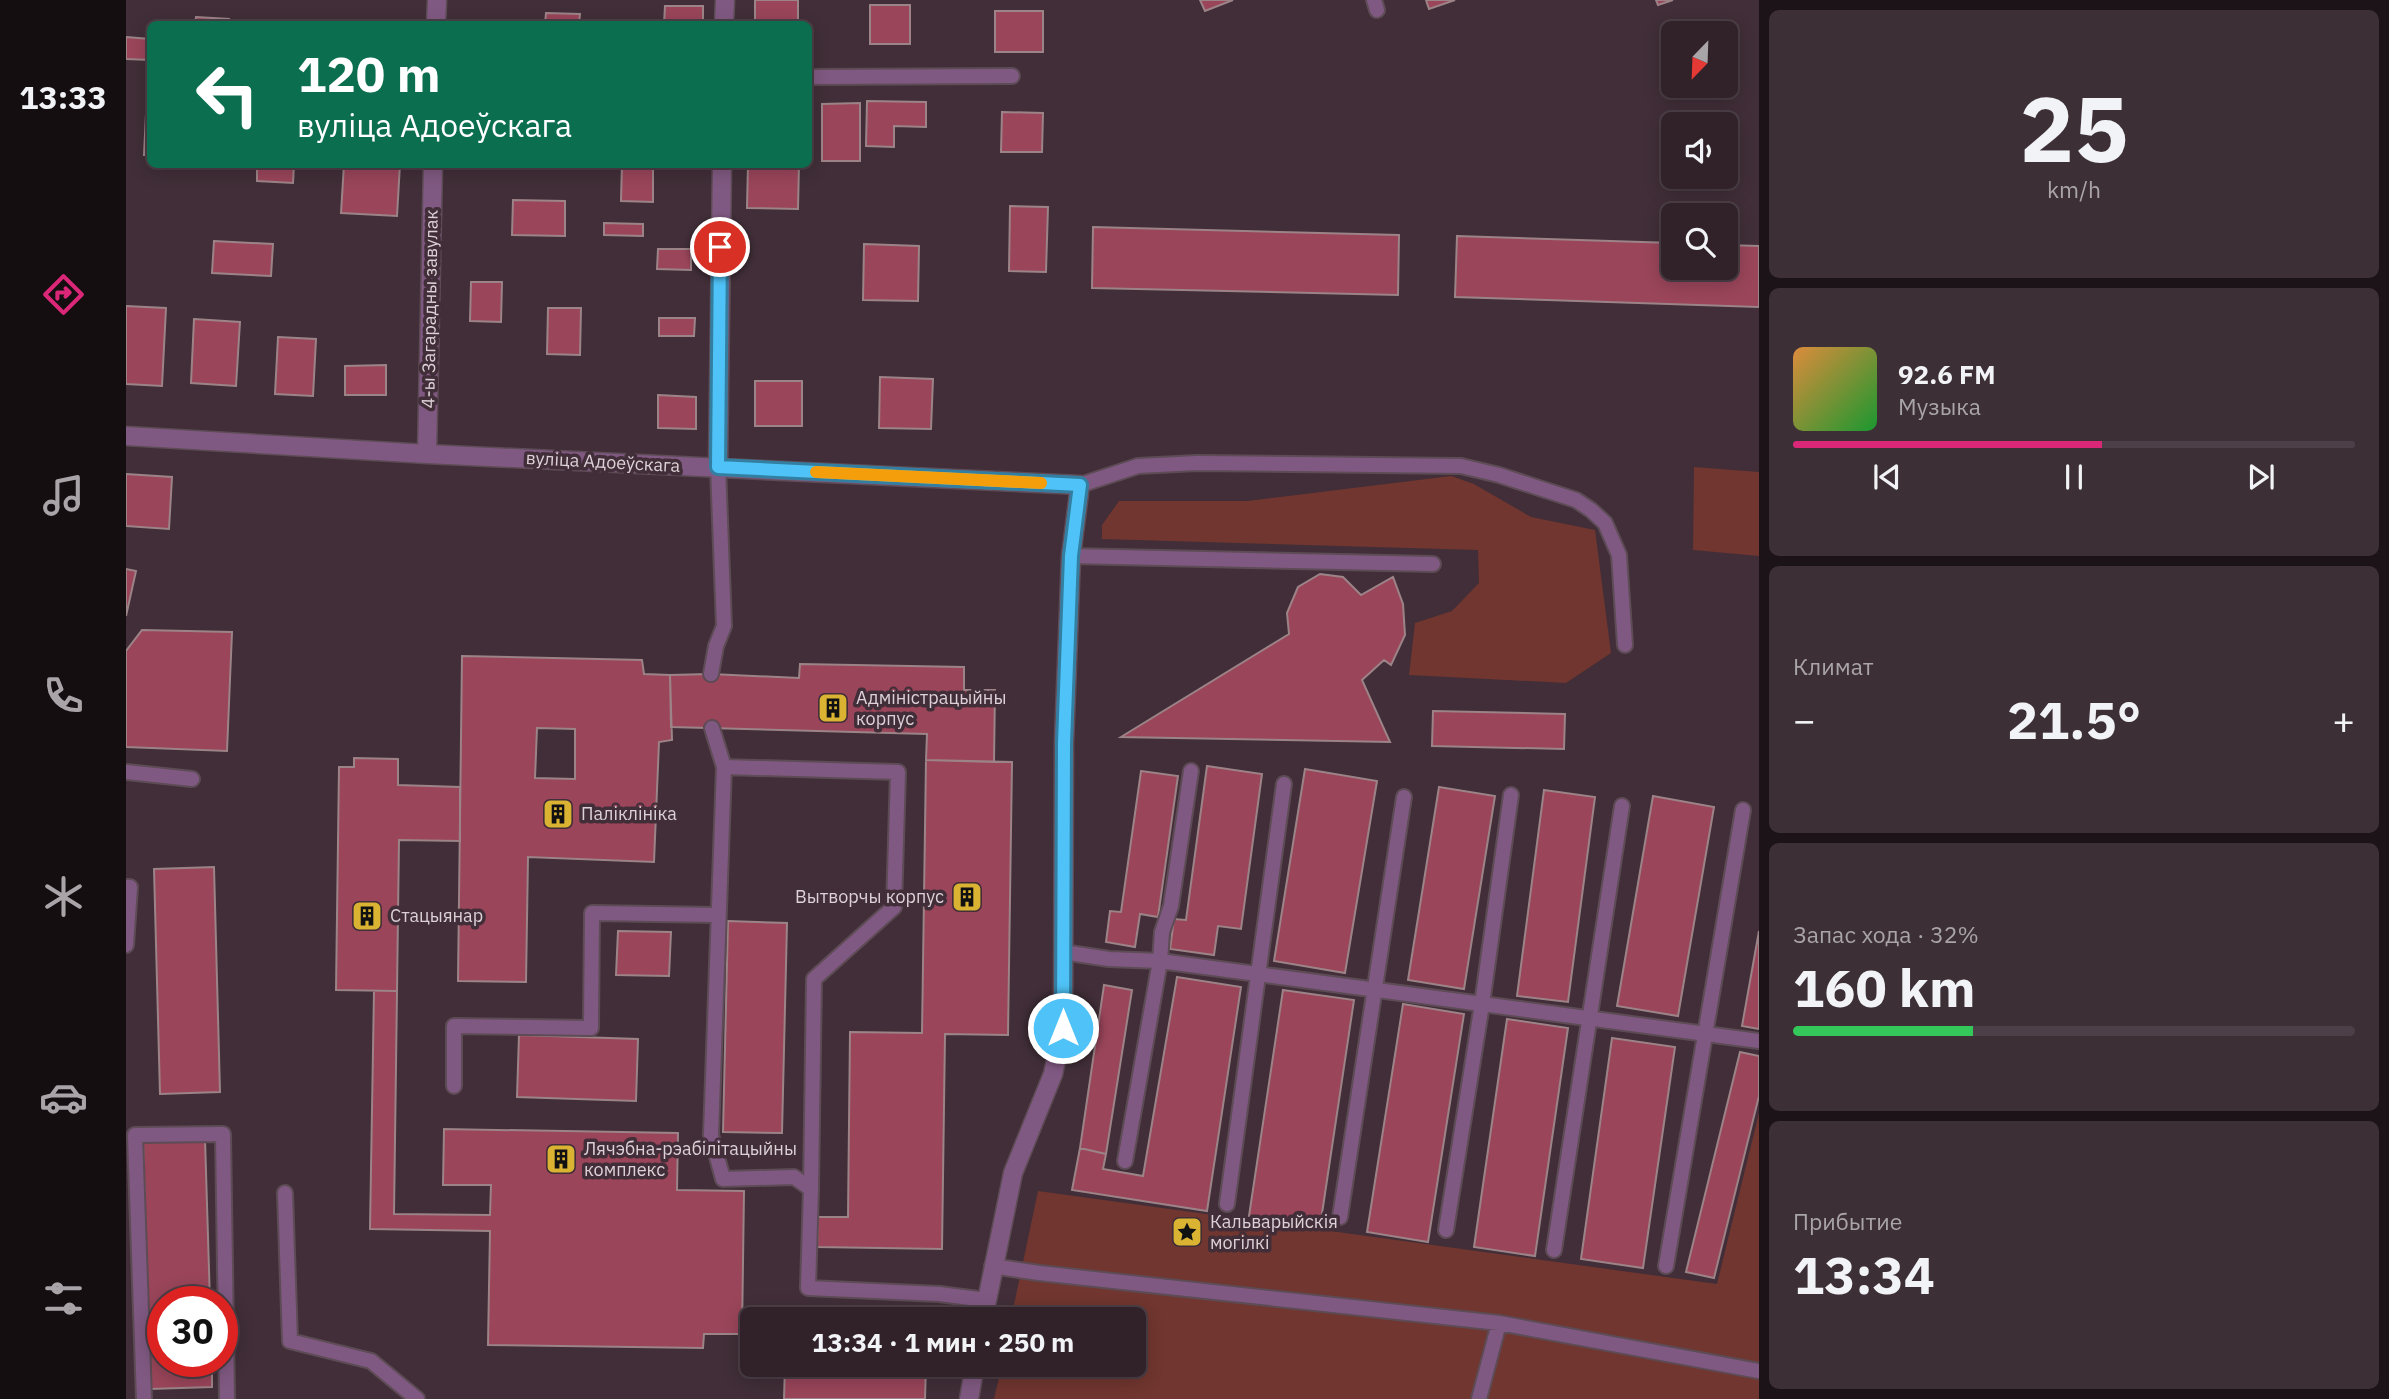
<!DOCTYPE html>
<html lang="ru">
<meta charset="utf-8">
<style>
:root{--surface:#31222a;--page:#3d2f36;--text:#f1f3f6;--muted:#a8a4a8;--line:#4c3f47;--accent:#db2777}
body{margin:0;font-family:"IBM Plex Sans",sans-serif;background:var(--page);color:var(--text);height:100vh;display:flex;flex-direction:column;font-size:26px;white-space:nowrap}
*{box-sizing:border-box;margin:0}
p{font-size:23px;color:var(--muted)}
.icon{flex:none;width:38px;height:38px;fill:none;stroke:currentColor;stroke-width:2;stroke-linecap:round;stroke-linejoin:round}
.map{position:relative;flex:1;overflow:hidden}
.drawer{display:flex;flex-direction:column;gap:10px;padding:10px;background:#1b1317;width:630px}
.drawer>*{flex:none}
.banner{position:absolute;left:21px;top:21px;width:665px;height:147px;border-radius:10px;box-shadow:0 4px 18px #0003,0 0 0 2px var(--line);background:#0b6e4f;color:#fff;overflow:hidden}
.needle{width:46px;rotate:203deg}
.buttons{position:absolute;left:1535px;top:21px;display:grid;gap:14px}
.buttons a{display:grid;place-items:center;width:77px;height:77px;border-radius:10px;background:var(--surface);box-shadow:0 4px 18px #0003,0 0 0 2px var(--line);font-size:35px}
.speed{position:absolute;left:21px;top:1286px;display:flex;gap:14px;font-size:35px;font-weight:700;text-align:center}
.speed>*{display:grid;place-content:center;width:91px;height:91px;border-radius:50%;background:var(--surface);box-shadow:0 4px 18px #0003,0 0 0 2px var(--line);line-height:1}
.speed .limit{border:10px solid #d22;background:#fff;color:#111}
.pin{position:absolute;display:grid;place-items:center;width:60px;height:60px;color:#fff;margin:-30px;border:4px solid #fff;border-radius:50%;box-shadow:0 2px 7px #0007}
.me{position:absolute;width:77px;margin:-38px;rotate:0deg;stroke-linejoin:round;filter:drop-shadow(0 0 5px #0008)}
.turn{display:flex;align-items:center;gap:24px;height:147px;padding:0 35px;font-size:32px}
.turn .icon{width:91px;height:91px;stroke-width:2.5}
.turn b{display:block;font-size:49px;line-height:60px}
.big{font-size:52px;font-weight:700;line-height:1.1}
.drawer .widget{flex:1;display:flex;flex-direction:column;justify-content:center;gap:10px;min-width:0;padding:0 24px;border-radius:10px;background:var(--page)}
.drawer .dial{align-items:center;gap:0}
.dial b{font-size:91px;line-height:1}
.song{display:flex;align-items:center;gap:21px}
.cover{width:84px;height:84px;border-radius:10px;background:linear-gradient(135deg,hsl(30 70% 55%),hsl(130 70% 35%))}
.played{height:7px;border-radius:4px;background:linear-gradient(90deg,var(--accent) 55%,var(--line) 55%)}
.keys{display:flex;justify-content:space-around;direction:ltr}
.heat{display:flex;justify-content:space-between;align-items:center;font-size:38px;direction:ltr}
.charge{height:10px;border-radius:5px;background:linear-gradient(90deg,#34c759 32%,var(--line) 0)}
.trip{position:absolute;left:614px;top:1307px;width:406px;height:70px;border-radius:10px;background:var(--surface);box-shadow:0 4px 18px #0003,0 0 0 2px var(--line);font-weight:700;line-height:70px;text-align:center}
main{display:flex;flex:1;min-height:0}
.tabs{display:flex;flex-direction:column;width:126px;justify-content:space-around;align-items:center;background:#140e11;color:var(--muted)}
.tabs .icon{width:49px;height:49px}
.tabs .selected{color:var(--accent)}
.tabs b{font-size:32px;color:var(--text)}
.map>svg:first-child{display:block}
.green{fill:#70362f}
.building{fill:#9a455a;stroke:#9c8387;stroke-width:2;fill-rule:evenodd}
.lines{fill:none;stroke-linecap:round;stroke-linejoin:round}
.service-casing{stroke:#5d4b55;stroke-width:18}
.minor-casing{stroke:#5d4b55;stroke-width:21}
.service{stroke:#805982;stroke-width:14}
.minor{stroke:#805982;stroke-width:18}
.route-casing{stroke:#337fa1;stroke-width:18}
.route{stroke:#4fc3f7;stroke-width:12}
.slow{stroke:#f59e0b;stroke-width:12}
.labels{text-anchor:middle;stroke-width:7;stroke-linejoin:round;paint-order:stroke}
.street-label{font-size:18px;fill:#ddd1d7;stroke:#412e38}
.poi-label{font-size:18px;fill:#ddd1d7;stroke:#412e38;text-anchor:start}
</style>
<main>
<nav class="tabs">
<b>13:33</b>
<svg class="icon selected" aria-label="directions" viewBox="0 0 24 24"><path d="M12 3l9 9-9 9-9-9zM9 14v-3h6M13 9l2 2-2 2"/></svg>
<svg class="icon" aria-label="music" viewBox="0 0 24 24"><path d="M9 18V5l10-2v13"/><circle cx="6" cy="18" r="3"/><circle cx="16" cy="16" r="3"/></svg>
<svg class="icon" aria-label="phone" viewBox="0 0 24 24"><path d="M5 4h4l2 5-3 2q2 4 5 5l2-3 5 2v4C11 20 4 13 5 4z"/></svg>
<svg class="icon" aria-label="climate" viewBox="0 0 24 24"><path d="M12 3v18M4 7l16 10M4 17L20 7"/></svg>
<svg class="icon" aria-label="car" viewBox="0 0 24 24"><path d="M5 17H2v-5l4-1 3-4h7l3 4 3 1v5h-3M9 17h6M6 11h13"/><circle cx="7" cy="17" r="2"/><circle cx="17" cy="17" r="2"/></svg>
<svg class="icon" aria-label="filters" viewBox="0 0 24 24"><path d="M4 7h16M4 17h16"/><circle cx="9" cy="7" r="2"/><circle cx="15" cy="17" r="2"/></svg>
</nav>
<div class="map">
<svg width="1633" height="1399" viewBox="0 0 1633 1399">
<rect width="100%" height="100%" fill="#412e38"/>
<path class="green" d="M1568,467L1633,472V556L1567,550Z
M1325,476L1348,484L1405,517L1469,530L1485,653L1440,683L1283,675L1289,623L1326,611L1353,583L1352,550L976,539V525L993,501H1121Z
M1633,1113V1399H868L876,1365H1008V1320L885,1319L912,1191L1591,1284Z"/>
<path class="building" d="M629,0H672V24H629Z
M1074,0H1107L1079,11Z
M1300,0H1329L1303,9Z
M1530,0H1547L1532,5Z
M744,5H784V44H744Z
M539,6H577V24H538Z
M869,11H917V52H869Z
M420,13L454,14L453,24H419Z
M70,17L103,19L102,24H69Z
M201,20L268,24H201Z
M0,37L24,39V60L0,59Z
M741,101L800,102V127L768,126V147L740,146Z
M734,103V161H696V104Z
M876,112L917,113L916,152H875Z
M20,114H24V155H18Z
M131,164H168L167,183L131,181Z
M218,164H274L271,216L215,213Z
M496,164H527V202L495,201Z
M622,164H673L672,209L621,208Z
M387,200L439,201V236L386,235Z
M884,206L922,207L920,272L883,271Z
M478,223L517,224V236L478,235Z
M967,227L1273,235L1272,295L966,288Z
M1331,236L1547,243V268H1600V245L1633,246V307L1329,297Z
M88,241L147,244L145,276L86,273Z
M738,244L793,246L792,301L737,300Z
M532,249H565V270L531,269Z
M345,282H376L375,322L344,321Z
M0,306L40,308L36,386L0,384Z
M422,308H455L454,355L421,354Z
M533,318H569L568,336H533Z
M68,319L114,322L110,386L65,383Z
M152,337L190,339L187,396L149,394Z
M260,365V395H219V366Z
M754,377L807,379L805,429L753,428Z
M629,381H676V426H629Z
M532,395L570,397V429L532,428Z
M0,474L46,477L43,529L0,526Z
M0,569L10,571L0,616Z
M1194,574L1217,577L1235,595L1267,577L1277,604L1279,635L1265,665L1258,660L1236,680L1264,742L995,737L1163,634L1161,613L1172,587Z
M16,630L106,632L101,751L0,747V651Z
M336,656L516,660L518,674L544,675L546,740L533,742L528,862L402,857L400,982L332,981ZM411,728L449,729V779L409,778Z
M674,664L838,667V690H869L868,762L800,760L801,734L545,727L544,675L585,674L673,678Z
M1307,711L1439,714L1438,749L1306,746Z
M228,758L272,759V785L334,787V841L273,840L271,991L210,990L213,767H228Z
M800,760L886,762L882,1035L819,1034L816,1249L691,1247L692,1217H722L724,1032L796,1033Z
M1081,766L1136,774L1115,929L1092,926L1088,955L1044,949L1048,919L1060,920Z
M1179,769L1251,781L1219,973L1148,961Z
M1015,771L1052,776L1032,917L1014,914L1009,947L980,942L984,911L995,912Z
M1313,787L1369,796L1338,989L1282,980Z
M1418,790L1469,797L1442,1002L1391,996Z
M1527,796L1588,807L1552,1016L1491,1006Z
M88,867L94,1092L34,1094L28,869Z
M602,921L661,923L656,1133L597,1132Z
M492,931L545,932L543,976L490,975Z
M1633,931V1029L1616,1026Z
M1051,977L1115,987L1081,1211L946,1190L954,1148L980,1154L977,1169L1017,1176Z
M978,985L1006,990L980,1154L954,1148Z
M1157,990L1228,1000L1194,1227L1123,1216Z
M248,991H271L268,1214L364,1215L365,1185H317L318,1129L552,1133L551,1190L618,1191L616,1334H578L577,1348L362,1345L364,1231L244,1229Z
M1277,1004L1338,1014L1302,1242L1241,1232Z
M1381,1019L1442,1028L1409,1256L1348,1247Z
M393,1035L512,1039L510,1101L391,1097Z
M1486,1038L1549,1047L1517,1268L1455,1259Z
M1614,1052L1633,1056V1096L1588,1278L1560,1272Z
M79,1139L84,1302H37V1362H86V1387L24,1389L17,1141Z
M660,1315L800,1318V1320H660Z
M659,1365H800L799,1399H658Z"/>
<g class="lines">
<g class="service-casing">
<path id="service" d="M1248,0L1251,10
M682,77L886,76
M954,485L1012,466L1071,463L1335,466L1373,475L1450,500L1465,510L1479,523L1493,555L1499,645
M945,556L1307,564
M585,674L590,646L598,626L592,467
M586,728L598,767L585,1135L597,1179L668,1177L685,1189L682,1288L813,1294L860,1300
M598,767L772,772L768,907L688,979L685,1189
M0,772L66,779
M0,887H4L0,945
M937,952L983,959L1034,961L1633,1041
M328,1086V1026L465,1028L466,913L592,915
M999,1161L1034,961L1036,932L1045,906L1065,771
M159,1193L164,1341L245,1361L291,1399
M1101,1204L1158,784
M1214,1217L1278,797
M1320,1230L1356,1004L1385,795
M1428,1250L1496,806
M866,1266L913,1273L1373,1323L1633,1371
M1540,1266L1617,810
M18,1399L9,1135L97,1134L101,1399
M1353,1399L1373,1323"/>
</g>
<g class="minor-casing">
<path id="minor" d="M310,24L311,0
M598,24L599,0
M0,436L301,454L954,485L945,556L938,742L937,1028L927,1074L887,1173L857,1320
M301,454L307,164
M592,467L596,164
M843,1399L849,1365"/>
</g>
<use href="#service" class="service"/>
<use href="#minor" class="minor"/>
</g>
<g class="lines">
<g class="route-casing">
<path id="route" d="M594,247L592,467L954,485L945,556L938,743L937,1028"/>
</g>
<use href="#route" class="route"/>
<path class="slow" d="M690,472L915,483"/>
</g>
<defs>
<g id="building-square" transform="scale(1.575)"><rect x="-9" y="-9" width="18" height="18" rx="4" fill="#dab333" stroke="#412e38"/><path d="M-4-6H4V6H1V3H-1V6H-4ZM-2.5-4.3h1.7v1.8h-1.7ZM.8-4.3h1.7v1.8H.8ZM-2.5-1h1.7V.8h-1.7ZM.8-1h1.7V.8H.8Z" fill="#111"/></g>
<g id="sight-square" transform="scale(1.575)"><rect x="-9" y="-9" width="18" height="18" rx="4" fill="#dab333" stroke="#412e38"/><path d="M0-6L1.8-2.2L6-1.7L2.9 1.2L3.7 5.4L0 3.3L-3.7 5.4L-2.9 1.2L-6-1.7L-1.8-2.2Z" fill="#111"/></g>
</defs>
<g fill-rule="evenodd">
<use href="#building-square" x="707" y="708"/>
<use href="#building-square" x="432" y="814"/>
<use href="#building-square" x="841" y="897"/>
<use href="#building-square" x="241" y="916"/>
<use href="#building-square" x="435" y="1159"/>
<use href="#sight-square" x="1061" y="1232"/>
</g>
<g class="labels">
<g class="street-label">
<text transform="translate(304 309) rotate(-89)" y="6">4-ы Загарадны завулак</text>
<text transform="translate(477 462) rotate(3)" y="6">вуліца Адоеўскага</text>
</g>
<g class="poi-label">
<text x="730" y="704">Адміністрацыйны<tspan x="730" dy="21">корпус</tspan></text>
<text x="455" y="820">Паліклініка</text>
<text x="818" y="903" text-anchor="end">Вытворчы корпус</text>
<text x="264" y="922">Стацыянар</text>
<text x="458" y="1155">Лячэбна-рэабілітацыйны<tspan x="458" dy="21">комплекс</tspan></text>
<text x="1084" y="1228">Кальварыйскія<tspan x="1084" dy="21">могілкі</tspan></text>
</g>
</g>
</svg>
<div class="buttons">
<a><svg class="needle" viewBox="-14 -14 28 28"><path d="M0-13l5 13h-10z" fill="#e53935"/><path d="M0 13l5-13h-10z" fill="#a8a4a8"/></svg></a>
<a><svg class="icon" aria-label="sound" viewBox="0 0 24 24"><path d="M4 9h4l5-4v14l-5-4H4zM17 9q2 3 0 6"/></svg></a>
<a><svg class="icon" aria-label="search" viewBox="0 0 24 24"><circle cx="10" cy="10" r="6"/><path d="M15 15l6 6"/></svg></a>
</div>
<div class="speed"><div class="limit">30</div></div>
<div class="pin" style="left:594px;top:247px;background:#d93025"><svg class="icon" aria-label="arrive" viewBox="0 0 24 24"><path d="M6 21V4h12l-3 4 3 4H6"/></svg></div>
<svg class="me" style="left:937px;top:1028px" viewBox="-20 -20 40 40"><circle r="17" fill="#4fc3f7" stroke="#fff" stroke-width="3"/><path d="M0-11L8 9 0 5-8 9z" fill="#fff"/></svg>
<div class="trip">13:34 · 1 мин · 250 m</div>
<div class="banner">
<div class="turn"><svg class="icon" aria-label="left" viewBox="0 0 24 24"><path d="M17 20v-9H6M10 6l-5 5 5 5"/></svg><div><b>120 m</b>вуліца Адоеўскага</div></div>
</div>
</div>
<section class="drawer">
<div class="widget dial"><b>25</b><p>km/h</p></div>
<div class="widget">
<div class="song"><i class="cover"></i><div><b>92.6 FM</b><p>Музыка</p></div></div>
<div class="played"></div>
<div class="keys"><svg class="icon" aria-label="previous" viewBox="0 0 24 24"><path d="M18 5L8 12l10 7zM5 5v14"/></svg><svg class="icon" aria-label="pause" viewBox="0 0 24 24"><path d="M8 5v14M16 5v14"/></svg><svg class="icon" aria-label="next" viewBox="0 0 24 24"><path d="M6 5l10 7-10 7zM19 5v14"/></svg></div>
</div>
<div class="widget"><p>Климат</p>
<div class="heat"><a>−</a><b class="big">21.5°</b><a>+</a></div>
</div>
<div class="widget"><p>Запас хода · 32%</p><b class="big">160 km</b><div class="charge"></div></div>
<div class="widget"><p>Прибытие</p><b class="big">13:34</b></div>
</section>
</main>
